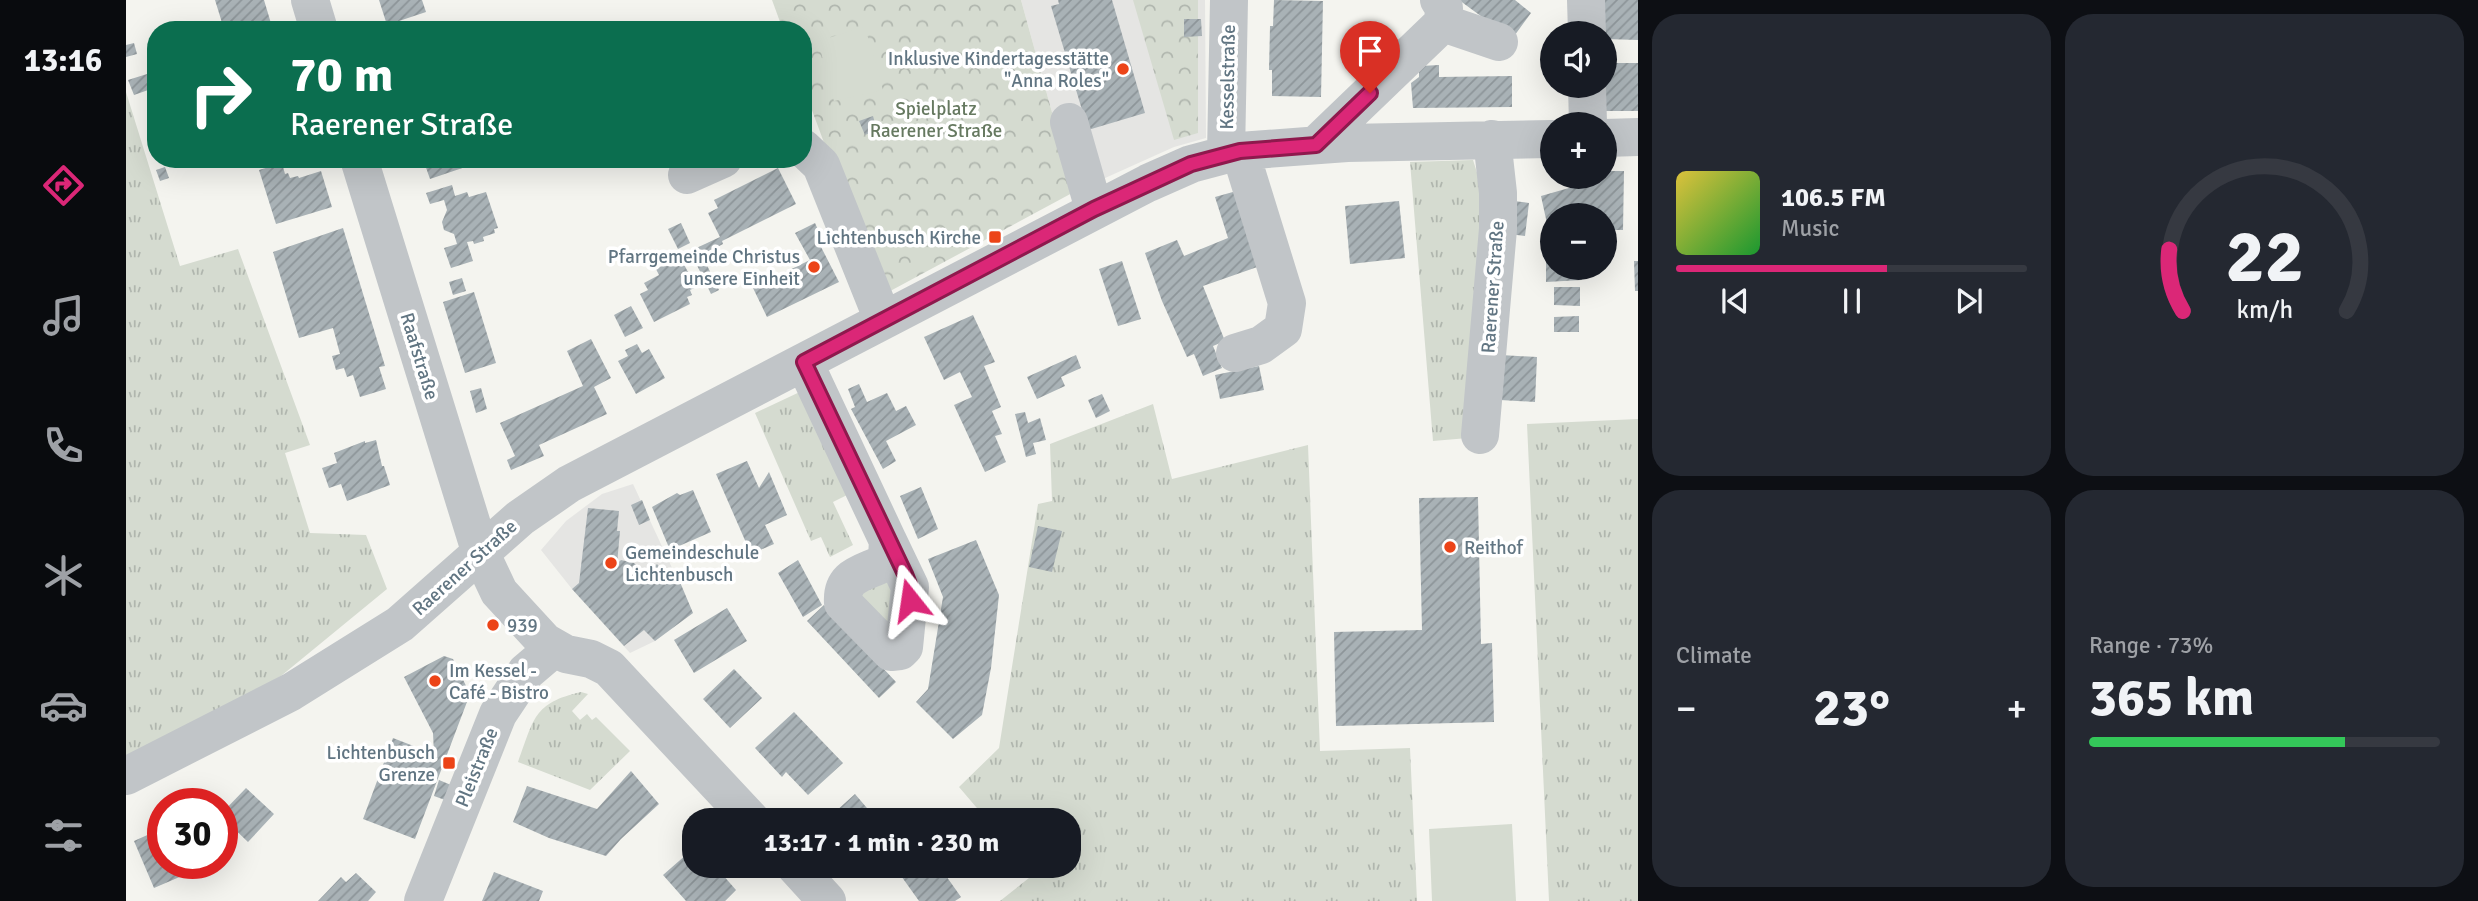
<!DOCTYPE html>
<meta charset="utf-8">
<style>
:root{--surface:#171b24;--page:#242831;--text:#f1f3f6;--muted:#9ea1a6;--line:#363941;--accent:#db2777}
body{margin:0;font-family:Signika,sans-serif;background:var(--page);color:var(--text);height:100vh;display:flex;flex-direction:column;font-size:26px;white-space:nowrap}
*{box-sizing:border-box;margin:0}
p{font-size:23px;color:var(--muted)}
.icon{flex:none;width:38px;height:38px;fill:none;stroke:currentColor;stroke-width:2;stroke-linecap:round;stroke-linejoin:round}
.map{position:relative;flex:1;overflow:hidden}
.panel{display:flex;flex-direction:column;gap:14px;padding:14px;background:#0d0f14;width:840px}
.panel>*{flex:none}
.top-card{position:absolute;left:21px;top:21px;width:665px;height:147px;border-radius:28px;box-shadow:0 7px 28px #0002;background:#0b6e4f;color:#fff;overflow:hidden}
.fabs{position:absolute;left:1414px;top:21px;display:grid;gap:14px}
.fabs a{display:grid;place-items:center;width:77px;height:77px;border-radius:50%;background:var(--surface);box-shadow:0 7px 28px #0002;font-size:35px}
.speed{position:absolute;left:21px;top:788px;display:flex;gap:14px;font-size:35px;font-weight:700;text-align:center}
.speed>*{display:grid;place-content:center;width:91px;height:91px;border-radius:50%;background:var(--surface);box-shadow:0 7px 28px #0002;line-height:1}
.speed .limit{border:10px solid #d22;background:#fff;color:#111}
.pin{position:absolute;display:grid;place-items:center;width:60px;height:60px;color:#fff;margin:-72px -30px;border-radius:50% 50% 50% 0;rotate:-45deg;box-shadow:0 0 7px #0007}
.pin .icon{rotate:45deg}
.me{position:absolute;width:77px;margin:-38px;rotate:345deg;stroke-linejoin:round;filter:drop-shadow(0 0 5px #0008)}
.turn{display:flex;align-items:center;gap:24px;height:147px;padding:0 28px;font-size:32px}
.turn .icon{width:91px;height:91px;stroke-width:2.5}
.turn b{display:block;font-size:49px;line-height:60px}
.big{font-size:52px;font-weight:800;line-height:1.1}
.panel .card{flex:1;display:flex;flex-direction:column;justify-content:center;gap:10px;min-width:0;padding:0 24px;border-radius:28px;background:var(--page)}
.panel .dial{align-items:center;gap:0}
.dial svg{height:182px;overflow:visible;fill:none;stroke:var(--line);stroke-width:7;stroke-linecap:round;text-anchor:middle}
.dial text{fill:var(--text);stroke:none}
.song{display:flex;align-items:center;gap:21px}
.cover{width:84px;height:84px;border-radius:10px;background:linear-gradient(135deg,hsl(50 70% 55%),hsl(130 70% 35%))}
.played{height:7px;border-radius:4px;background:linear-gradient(90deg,var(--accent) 60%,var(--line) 60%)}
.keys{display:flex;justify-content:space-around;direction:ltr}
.heat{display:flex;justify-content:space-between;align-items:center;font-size:38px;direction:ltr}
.charge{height:10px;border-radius:5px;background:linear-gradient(90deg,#34c759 73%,var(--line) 0)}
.panel .tiles{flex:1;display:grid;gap:14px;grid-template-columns:repeat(2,1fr)}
.trip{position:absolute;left:556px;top:808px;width:399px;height:70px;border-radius:28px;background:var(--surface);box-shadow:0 7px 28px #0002;font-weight:800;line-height:70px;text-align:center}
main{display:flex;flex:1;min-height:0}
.menu{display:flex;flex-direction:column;width:126px;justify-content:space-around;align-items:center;background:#090b0e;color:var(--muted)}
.menu .icon{width:49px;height:49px}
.menu .on{color:var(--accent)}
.menu b{font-size:32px;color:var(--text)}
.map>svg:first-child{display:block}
.built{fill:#e5e5e3}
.grass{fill:url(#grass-tufts)}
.forest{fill:url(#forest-crowns)}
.garden{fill:#d5dbd0}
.building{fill:url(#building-hatch)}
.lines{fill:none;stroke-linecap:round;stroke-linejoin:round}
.minor{stroke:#c1c5c8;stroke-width:38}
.route-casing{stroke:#8e194d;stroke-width:18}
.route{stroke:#db2777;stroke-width:12}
.poi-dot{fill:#ec4418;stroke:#fff;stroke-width:2.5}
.labels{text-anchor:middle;stroke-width:7;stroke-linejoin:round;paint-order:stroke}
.poi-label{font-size:19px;fill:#617582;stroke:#fff;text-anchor:end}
.street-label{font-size:19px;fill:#617582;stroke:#fff}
.park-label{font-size:19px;fill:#667960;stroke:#fff}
</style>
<main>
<nav class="menu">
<b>13:16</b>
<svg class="icon on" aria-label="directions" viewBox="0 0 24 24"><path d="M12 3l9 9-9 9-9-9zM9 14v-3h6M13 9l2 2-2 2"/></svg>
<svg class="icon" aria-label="music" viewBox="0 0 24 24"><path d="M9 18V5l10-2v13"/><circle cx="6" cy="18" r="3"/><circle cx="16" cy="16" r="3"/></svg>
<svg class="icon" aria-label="phone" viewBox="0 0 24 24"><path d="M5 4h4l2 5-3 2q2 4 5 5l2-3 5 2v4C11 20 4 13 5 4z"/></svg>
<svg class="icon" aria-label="climate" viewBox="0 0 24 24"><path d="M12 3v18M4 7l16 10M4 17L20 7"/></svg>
<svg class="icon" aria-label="car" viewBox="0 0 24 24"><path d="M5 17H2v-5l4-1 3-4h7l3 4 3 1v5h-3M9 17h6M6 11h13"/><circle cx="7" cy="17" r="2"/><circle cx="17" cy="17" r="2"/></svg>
<svg class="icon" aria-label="filters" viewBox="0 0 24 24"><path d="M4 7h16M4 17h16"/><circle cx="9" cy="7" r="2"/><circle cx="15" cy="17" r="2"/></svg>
</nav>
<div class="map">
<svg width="1512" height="901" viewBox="0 0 1512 901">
<defs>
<pattern id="grass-tufts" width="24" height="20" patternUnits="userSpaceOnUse" patternTransform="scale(1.75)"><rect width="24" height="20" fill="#d5dbd0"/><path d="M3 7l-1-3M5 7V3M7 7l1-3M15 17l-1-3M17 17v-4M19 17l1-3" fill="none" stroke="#b0b6ae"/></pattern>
<pattern id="forest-crowns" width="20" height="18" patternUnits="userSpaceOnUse" patternTransform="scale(1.75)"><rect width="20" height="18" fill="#d5dbd0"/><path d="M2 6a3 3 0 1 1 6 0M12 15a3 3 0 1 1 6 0" fill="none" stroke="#b0b6ae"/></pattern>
<pattern id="building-hatch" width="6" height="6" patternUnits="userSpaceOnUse" patternTransform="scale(1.75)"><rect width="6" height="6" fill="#a9b2b6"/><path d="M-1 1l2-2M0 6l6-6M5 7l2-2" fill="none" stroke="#8d9599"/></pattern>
</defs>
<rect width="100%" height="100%" fill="#f4f4ef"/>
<path class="built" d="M895,0H1079L1080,138L1048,147L948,192Z
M507,484L567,613L529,641L504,653L446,589L415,550L440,521L476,494Z"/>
<path class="grass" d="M0,92L54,266L112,249L184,445L159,453L184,533L240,535L261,589L155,676L0,763Z
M1347,160L1361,204L1342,438L1307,441L1284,162Z
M678,390L725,493L707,502L727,545L704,557L695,537L685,541L629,413Z
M1027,404L1046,479L1182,445L1194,751L1284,748L1291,901H874L908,874L902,866H943V821H862L833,787L873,748L912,504L926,501L924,444Z
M1512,419V901H1423L1401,424Z
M765,578L770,629L732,603V586Z
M455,692L462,694L446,711L454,720L461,714L466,720L470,717L504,751L464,790L392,762C408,719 407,703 455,692Z"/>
<path class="forest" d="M646,0H895L948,192L755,296L677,86V30H657Z
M1007,0H1072V133L1048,140Z"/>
<path class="garden" d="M739,27L757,90L708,101L692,41Z
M1386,824L1390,901H1306L1303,829Z"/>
<path class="building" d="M89,0H138L147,30H117L114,21L97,26Z
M253,0H296L300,12L261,25Z
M932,0H986L1019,113L962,130L925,6L933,4Z
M1148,0L1197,1L1195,97L1146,96V70H1143L1144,26H1147Z
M1333,0H1389L1405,13L1386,39Z
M1472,0H1512V40L1479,39Z
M1058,19H1075L1076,36L1058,37Z
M8,43L11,54L0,57V45Z
M1479,63H1512V111H1471L1479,86Z
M1313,65V77L1386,76V107L1287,108L1285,83L1293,77V69L1295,66Z
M21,74L25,89L8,95L2,80Z
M747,116L751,130L739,135L733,121Z
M297,159H353L354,162L304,179Z
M156,163L159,174L162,173L164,178L172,176L173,178L195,171L206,207L150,224L133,170Z
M39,167L43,178L34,181L30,170Z
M652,168L670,204L596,241L597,244L576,255L593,290L585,294L564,251L594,237L582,213L592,208L588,200Z
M1479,171H1498L1497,230H1479V215H1469V210L1453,211V215H1426L1425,242L1415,196L1450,186L1451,177H1479Z
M326,185L329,196L341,192L343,197L360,192L372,228L368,229L369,233L357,237L358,241L348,244L347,241L341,242L347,261L325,268L318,248L331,244L328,234L318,230L316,222L321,210L318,200L304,204L300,193Z
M1114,190L1137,265L1077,286L1099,341L1087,346L1096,368L1077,376L1068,354L1061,357L1036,301L1019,253L1051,240L1058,256L1102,238L1089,197Z
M1273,201L1279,258L1224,264L1219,206Z
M1388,201L1403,203L1399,236L1383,234Z
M555,223L564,243L552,249L542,229Z
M689,223L698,243L694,245L713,282L641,317L627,288L684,260L669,233Z
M217,228L259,366L253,367L260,389L234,397L227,375L221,377L218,368L210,370L206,356L214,354L207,328L173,338L147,252Z
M554,257L570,287L564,290L566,295L561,297L564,304L528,322L514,294L522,290L518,283L533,275L530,269Z
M996,261L1015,319L992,326L973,269Z
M1508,261H1512V291H1509Z
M1420,262H1426V268H1456V280L1420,282Z
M336,278L340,291L327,295L323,282Z
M1428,287H1454V306L1428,305Z
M348,292L370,363L339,373L317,302Z
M505,306L517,328L499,337L488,315Z
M847,315L869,362L858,366L875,407L866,411L876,434L869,436L880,462L859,472L828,405L846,397L834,372L818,380L798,337Z
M1453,316V332H1428V317Z
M465,339L485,378L468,387L481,414L413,445L418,456L385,470L381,460L389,456L374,423L457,386L441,351Z
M511,344L516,353L523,349L539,378L510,394L492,361L502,356L499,350Z
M950,355L955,368L935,377L939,386L911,399L901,377Z
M1375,355L1411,357L1409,402L1374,400Z
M1133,366L1138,390L1094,399L1089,375Z
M733,384L741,402L761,393L770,411L780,406L790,425L760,441L770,461L757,469L725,409L729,407L722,389Z
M355,388L361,409L350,413L344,391Z
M976,394L984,411L970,418L962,400Z
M899,412L902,423L914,418L920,440L907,443L910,454L900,457L889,414Z
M250,440L256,466H258L264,485L221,501L215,484L203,488L196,468L211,463L208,453L239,441V443Z
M621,461L633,488L643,472L661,515L639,525L648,544L625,554L590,474Z
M795,487L812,529L792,539L774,496Z
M567,490L585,532L544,550L526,507L551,493L554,495Z
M1352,497L1355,644L1366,643L1368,722L1210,726L1208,632L1296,630L1293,498Z
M516,500L524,520L513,525L505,505Z
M462,508L493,511L491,531H494L491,564L495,560L508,563L520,575L531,564L547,583L551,575L567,613L529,641L518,630L498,646L446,589L453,583Z
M912,526L936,531L926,572L903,567Z
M850,540L873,595L865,668L856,715L827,739L790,702L802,689L817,597L802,559Z
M672,560L696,605L677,617L652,573Z
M698,605L770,682L753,698L681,621Z
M601,608L621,641L568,673L548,640Z
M318,656L327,659L344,694L289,839L237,819L267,738L308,754L307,733L278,677Z
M608,669L636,698L604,728L577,699Z
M668,712L717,763L682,795L660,772L656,777L629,748Z
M505,771L533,804L495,839L480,856L423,838L387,822L401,786L471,809Z
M313,780L325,785L319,800L308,796Z
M120,788L148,814L122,842L96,817V813Z
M729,794L752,821H699Z
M37,828V863H86L28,888L8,841Z
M569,847V866H589L610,890L599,901H560L537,875Z
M768,866H813L835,897L829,901H793Z
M368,872L417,891L413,901H356Z
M230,873L250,892L242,901H192L215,877L220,882Z"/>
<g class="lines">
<path class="minor" d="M184,0L193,30
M1460,0L1461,33
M1317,23L1373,42
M1461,86L1462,124
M943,122L968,209
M1479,138L1512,137
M1190,145L1317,23L1318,8L1313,0
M677,148L695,165L757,320
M1100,154L1103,0
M233,159L355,554L373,592L419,642L440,654L465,659L483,668L626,821
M561,175L597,159
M1109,353L1135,345L1157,329L1161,303L1114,151
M678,362L762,541L761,557L758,563C736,574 715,575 717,603L765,652L774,651L778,647L784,587L762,541
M1354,435L1372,229V193L1366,139
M0,776L165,692L274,624L394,518L443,484L1022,183L1065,164L1114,151L1221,143L1426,139
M669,866L701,901
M297,901L372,714L400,672L427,649"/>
</g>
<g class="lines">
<g class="route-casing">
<path id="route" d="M784,600V587L779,574L678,362L968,209L1065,164L1114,151L1190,145L1244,93"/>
</g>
<use href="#route" class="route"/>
</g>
<g class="poi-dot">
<circle cx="997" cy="69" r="7"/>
<rect x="862" y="230" width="14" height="14" rx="3.5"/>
<circle cx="688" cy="267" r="7"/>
<circle cx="1324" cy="547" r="7"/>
<circle cx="485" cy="563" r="7"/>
<circle cx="367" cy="625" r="7"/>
<circle cx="309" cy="681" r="7"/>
<rect x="316" y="756" width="14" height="14" rx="3.5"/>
</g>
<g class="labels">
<g class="poi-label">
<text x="983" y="65">Inklusive Kindertagesstätte<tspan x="983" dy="22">"Anna Roles"</tspan></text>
<text x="855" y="244">Lichtenbusch Kirche</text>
<text x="674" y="263">Pfarrgemeinde Christus<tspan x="674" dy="22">unsere Einheit</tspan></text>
<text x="1338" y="554" text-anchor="start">Reithof</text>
<text x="499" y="559" text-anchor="start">Gemeindeschule<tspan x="499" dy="22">Lichtenbusch</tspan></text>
<text x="381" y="632" text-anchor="start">939</text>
<text x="323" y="677" text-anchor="start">Im Kessel -<tspan x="323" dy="22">Café - Bistro</tspan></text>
<text x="309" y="759">Lichtenbusch<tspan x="309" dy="22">Grenze</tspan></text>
</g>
<g class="street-label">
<text transform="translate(1101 77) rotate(-89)" y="7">Kesselstraße</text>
<text transform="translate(1366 287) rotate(-86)" y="7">Raerener Straße</text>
<text transform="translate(294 356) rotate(73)" y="7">Raafstraße</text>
<text transform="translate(338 567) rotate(-42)" y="7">Raerener Straße</text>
<text transform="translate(350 767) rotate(-68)" y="7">Pleistraße</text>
</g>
<g class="park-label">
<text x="810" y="115">Spielplatz<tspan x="810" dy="22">Raerener Straße</tspan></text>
</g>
</g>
</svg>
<div class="fabs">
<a><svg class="icon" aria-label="sound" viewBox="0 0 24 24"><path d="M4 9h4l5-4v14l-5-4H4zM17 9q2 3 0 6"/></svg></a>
<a>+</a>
<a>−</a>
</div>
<div class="speed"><div class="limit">30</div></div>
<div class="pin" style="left:1244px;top:93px;background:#d93025"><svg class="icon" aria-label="arrive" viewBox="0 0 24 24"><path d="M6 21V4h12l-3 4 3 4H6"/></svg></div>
<svg class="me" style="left:784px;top:600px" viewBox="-20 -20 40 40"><path d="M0-17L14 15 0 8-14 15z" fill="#db2777" stroke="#fff" stroke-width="4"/></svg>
<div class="trip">13:17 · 1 min · 230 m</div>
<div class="top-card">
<div class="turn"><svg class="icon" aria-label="right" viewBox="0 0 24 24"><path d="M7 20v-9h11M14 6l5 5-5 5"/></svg><div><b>70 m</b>Raerener Straße</div></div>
</div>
</div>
<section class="panel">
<div class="tiles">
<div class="card">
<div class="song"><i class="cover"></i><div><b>106.5 FM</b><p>Music</p></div></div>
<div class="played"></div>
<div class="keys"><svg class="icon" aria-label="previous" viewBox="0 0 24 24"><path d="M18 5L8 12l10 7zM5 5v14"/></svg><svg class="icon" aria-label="pause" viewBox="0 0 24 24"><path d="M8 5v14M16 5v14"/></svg><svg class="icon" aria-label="next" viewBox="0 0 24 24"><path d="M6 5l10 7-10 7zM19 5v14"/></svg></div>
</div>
<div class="card dial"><svg viewBox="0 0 100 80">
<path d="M14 69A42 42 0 1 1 86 69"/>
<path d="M14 69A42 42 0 0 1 8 42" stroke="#db2777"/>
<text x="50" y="56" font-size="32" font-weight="700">22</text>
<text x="50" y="72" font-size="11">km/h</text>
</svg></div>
<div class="card"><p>Climate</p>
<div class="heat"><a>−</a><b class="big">23°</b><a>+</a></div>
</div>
<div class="card"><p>Range · 73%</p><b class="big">365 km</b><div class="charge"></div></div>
</div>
</section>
</main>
